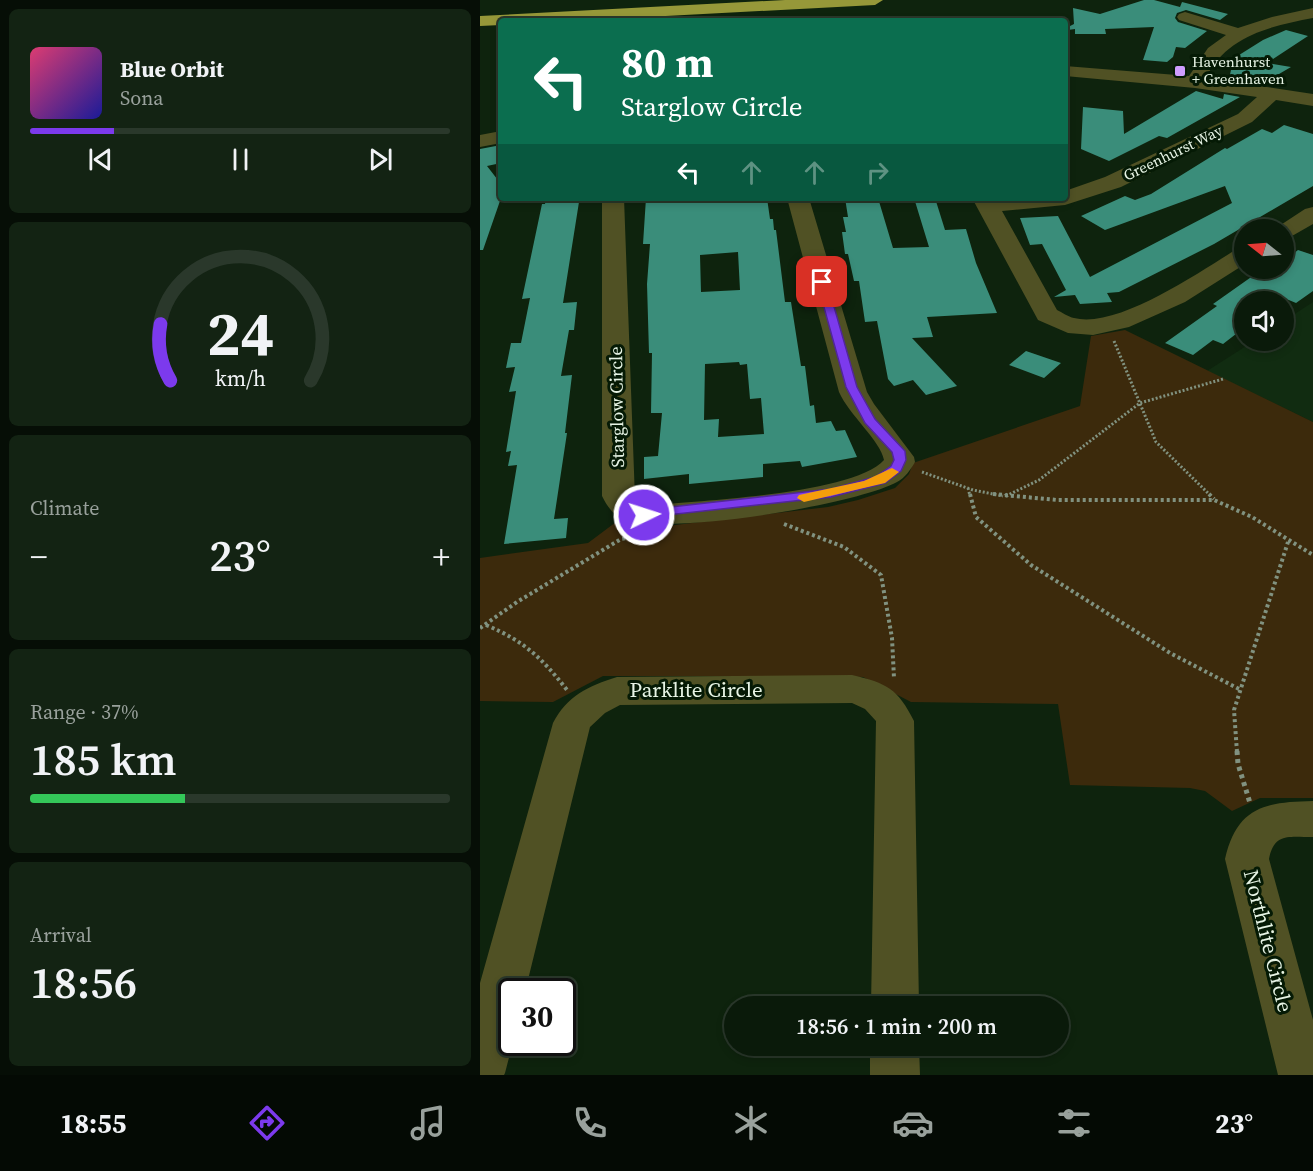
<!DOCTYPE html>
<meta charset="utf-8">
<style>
:root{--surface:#0a1a0a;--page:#132313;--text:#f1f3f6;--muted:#99a19c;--line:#2a382b;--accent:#7c3aed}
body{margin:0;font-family:"Source Serif 4",serif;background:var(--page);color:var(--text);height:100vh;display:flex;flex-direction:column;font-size:22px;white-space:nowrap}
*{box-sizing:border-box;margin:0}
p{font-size:20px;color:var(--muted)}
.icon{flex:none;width:33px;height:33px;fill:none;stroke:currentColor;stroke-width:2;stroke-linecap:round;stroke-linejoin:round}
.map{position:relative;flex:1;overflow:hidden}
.drawer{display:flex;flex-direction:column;gap:9px;padding:9px;background:#060e06;width:480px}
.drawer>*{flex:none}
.banner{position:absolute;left:18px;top:18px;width:570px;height:183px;border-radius:6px;box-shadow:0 3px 9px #0003,0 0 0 2px var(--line);background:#0b6e4f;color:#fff;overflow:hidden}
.needle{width:39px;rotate:287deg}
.tools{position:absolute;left:754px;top:219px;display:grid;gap:12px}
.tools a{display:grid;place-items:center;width:60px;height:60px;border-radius:50%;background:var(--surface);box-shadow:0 3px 9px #0003,0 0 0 2px var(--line);font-size:30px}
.speed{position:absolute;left:18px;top:978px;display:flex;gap:12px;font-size:30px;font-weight:700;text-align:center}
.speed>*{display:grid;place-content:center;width:78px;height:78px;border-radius:50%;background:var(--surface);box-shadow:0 3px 9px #0003,0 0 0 2px var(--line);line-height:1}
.speed .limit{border:3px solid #111;border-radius:9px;background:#fff;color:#111}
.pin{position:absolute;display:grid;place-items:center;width:51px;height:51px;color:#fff;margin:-26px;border-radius:12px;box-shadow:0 3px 9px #0006}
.me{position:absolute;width:66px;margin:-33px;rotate:86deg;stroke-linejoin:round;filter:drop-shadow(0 0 4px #0008)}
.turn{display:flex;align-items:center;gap:21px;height:126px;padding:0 24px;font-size:27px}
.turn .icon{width:78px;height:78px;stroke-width:2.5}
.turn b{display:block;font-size:42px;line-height:51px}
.lanes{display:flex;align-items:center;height:57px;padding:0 24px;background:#0003;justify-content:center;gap:30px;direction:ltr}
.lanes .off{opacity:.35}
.big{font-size:45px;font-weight:600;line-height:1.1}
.drawer .widget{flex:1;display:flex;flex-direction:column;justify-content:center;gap:9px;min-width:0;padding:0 21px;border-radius:9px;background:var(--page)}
.drawer .dial{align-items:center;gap:0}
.dial svg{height:156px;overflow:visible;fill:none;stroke:var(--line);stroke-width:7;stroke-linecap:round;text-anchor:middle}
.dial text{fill:var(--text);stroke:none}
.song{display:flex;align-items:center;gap:18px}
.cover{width:72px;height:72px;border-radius:9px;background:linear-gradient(135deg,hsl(340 70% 55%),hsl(240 70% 35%))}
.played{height:6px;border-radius:3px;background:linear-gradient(90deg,var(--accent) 20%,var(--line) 20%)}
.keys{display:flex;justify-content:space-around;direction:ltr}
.heat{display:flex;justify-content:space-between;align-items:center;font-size:33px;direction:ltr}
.charge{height:9px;border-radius:4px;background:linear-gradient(90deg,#34c759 37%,var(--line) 0)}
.trip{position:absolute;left:244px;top:996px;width:345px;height:60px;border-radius:30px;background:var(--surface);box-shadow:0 3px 9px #0003,0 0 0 2px var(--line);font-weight:600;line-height:60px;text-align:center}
.dock{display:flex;height:96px;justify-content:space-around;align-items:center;background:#040a04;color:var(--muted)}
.dock .icon{width:42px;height:42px}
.dock .on{color:var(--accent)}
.dock b{font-size:27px;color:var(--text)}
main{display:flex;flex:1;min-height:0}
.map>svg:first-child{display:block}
.built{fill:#112c11}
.green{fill:#3c2a0c}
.building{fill:#3a8d7a;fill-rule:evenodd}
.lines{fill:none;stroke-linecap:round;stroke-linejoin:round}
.path-far2{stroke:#819280;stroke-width:3;stroke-dasharray:2 2;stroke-linecap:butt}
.path-far1{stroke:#819280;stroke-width:4;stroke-dasharray:3 3;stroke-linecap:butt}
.path{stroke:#819280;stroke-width:5;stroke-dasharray:4 4;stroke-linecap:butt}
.minor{fill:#505124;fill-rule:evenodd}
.highway{fill:#969839;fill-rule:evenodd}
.route{fill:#7c3aed;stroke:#51269a;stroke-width:1.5}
.slow{fill:#f59e0b}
.poi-dot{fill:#cf9dff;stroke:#051a05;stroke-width:2}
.labels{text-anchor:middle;stroke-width:6;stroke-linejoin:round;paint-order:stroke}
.far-poi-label{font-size:15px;fill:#e7f4e5;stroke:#051a05;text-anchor:start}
.far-street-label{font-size:15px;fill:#e7f4e5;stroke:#051a05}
.street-label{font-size:18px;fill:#e7f4e5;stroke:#051a05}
.near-street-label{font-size:21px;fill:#e7f4e5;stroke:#051a05}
</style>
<main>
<section class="drawer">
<div class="widget">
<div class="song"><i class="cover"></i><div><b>Blue Orbit</b><p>Sona</p></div></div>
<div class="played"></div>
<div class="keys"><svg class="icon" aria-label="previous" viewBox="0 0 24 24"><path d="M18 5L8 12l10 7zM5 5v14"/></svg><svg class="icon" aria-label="pause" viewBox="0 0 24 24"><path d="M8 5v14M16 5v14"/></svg><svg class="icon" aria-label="next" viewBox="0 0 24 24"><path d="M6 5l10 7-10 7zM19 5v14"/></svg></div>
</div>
<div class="widget dial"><svg viewBox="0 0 100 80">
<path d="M14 69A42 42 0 1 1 86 69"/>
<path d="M14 69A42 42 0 0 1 9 40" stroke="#7c3aed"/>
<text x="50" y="56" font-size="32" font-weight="700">24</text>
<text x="50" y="72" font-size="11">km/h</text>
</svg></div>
<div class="widget"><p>Climate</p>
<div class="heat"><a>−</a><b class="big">23°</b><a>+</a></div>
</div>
<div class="widget"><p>Range · 37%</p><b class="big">185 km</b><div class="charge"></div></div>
<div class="widget"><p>Arrival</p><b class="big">18:56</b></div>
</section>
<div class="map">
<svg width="833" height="1075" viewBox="0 0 833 1075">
<rect width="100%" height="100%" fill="#0e230d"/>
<path class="built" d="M833,302V422L727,371L774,341L804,340V321Z"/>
<path class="green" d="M645,330L833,422V798H780L752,811L725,791L710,788L590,785L578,704L431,702L383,677L360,676H123L73,702L0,701V558L108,543L136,522L161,528L178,527L348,507L378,500L415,488L429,474L433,463L600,406L611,336Z"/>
<path class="building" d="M664,0H674L700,7L702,2L748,14L740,20L706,10L697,13L695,18L698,22L727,31L705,48L696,47L693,57L687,62L663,60L674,27L625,29L626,34H595V29L588,30V27L594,24L593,8L620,14Z
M806,30L828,36L787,63L811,67L782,84L749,79L751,70L755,68L740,67L783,40Z
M716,91L743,99L744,94L760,97L687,138L679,136L629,161L601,149L603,107L643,111L644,134Z
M804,125L833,134V186L734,244L639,292L627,293L632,302L600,304L595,295L574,297L586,290L562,244L550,245L540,218L578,216L610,277L752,203L745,186L625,230L601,216L645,196L655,200L671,194L745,148L747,149L782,129L792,133Z
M21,145V163L7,166L21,184V198L3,250H0V149Z
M66,198H96L95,203L99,202L83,303L97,302L94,330H89L81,376L92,375L85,433H87L74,519L88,518L86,538L24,544L37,465L28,466L31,451L26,452L36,391L29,392L35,367L26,368L31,343H41L50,298L42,299L62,204H65Z
M166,198H287L290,219H293L294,230H296L305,302H311L321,366H325L330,406L334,405L336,423L351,421L356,431L365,430L377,457L322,467L320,461L283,464V477L209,484V474L164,479V457L178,456L182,413H171L172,353H169L167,284L170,244H163ZM258,252L260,290L221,292L220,255ZM259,362L260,365L267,364L270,399L281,398L284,434L238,437L239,419L224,420L225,364Z
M365,198H398L413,248L449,247L434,198H455L465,230L486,229L496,263L517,313L447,317L453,337L432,338L477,386L446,395L433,380L414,386L408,379L397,321L385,322L379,281H374L368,254H365L362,232H366L363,217H368Z
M818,250L833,255V291L816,303L804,298L799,302H765V327L743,344L733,340L713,355L685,343L737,306L733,304L784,268H804V261Z
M546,351L581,363L564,378L529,365Z"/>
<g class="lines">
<path class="path-far2" d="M634,341L676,442L731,496
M442,472L493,490L523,496
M488,488L490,496
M526,496L559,480L660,403L743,379"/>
<path class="path-far1" d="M490,494L496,517L551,565L690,653L759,689
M513,494L577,500H734L772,517L833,555
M729,494L734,499
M525,496L529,494
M304,524L364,547L401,575L412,638L414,678
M6,625C44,641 62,658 87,690
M0,628L37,602L141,539L161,536
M757,752L754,710L808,542"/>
<path class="path" d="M757,751L758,764L770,803"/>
<path class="minor" d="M833,8V18C791,26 746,36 726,78L833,94V106L796,100L772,122L641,187L585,205L522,211L577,310C582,312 588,317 594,318C638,329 719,272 757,249L765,247V264L705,302L649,327L613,335L588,333L558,320L492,198H585V191L625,177L758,114L777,97L715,88L585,76V66L709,76L728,48L746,35L699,20L697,17L699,14L705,12L758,28L792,17Z
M21,131V143L0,147V135Z
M122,198H144L155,499L164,504L175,505C224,500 373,494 404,460C400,440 369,415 359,392L307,198H329L387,392L394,404L434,457L435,462C431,469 425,478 417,482C375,505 185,536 143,519C133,515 127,506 122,496Z
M833,207V224L812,236L804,238V230H793L825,209Z
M372,675C407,683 418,689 434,721L439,1006H391L396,721L385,709L372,703L140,705L125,713L110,727L45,992H32L33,1042L25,1073L24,1075H0V983L73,723C87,696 108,686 137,677Z
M833,801V837C810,837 794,832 789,859L833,1020V1075H798L745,859C757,807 785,802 833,801Z
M390,1046H439L440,1075H390Z"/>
<path class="highway" d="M305,0H403L395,5L92,21H21V25L0,26V16Z"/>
</g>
<path class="route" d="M342,279L347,282L377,387L395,419L425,451L426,460L421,471L405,483L351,497L160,518L158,515L164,510L351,489L395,477L411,466L414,460L412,452L385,423L366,387L337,282Z"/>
<path class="slow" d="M412,468L419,472L405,483L324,502L317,498L319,495L384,481Z"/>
<rect class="poi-dot" x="694" y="65" width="12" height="12" rx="3"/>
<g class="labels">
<g class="far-poi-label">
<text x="712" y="67">Havenhurst<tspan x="712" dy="17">+ Greenhaven</tspan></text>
</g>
<g class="far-street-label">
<text transform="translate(693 153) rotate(-26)" y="5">Greenhurst Way</text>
</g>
<g class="street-label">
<text transform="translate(137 407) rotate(-91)" y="6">Starglow Circle</text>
</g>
<g class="near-street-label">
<text x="216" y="697">Parklite Circle</text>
<text transform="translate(788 941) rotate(76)" y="7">Northlite Circle</text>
</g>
</g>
</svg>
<div class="tools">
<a><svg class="needle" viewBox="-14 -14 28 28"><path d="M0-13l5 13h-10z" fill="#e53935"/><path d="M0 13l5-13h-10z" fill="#99a19c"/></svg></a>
<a><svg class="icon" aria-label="sound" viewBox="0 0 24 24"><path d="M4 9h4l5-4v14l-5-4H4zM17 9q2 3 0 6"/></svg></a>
</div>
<div class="speed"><div class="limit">30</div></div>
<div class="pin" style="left:342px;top:282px;background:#d93025"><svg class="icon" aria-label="arrive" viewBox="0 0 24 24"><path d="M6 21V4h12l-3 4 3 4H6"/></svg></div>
<svg class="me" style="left:164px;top:515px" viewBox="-20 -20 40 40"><circle r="17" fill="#7c3aed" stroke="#fff" stroke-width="3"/><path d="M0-11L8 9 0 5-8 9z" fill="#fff"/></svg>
<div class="trip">18:56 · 1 min · 200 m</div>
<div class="banner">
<div class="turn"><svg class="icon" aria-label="left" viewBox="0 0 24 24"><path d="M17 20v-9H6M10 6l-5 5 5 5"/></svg><div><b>80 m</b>Starglow Circle</div></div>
<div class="lanes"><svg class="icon" aria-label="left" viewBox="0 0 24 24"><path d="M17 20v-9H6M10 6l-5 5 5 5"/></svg><svg class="icon off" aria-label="ahead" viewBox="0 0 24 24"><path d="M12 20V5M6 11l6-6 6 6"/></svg><svg class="icon off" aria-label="ahead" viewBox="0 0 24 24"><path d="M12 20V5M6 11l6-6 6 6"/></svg><svg class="icon off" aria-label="right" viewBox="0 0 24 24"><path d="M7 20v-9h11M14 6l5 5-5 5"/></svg></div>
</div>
</div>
</main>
<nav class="dock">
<b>18:55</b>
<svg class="icon on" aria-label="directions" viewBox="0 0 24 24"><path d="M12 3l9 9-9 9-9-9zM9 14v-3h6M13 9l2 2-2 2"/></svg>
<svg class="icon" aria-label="music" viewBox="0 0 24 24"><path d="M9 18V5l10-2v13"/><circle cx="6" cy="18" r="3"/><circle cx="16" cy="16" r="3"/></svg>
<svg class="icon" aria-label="phone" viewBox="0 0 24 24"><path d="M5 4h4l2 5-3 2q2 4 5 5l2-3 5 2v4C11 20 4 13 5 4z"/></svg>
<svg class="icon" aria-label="climate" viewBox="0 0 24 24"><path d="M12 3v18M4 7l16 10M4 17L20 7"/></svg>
<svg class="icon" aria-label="car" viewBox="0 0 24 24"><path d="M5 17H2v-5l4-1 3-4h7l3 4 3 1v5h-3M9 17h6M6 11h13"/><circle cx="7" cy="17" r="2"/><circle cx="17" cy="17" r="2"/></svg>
<svg class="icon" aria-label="filters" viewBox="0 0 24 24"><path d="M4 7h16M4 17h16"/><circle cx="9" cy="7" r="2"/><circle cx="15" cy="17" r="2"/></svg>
<b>23°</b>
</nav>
